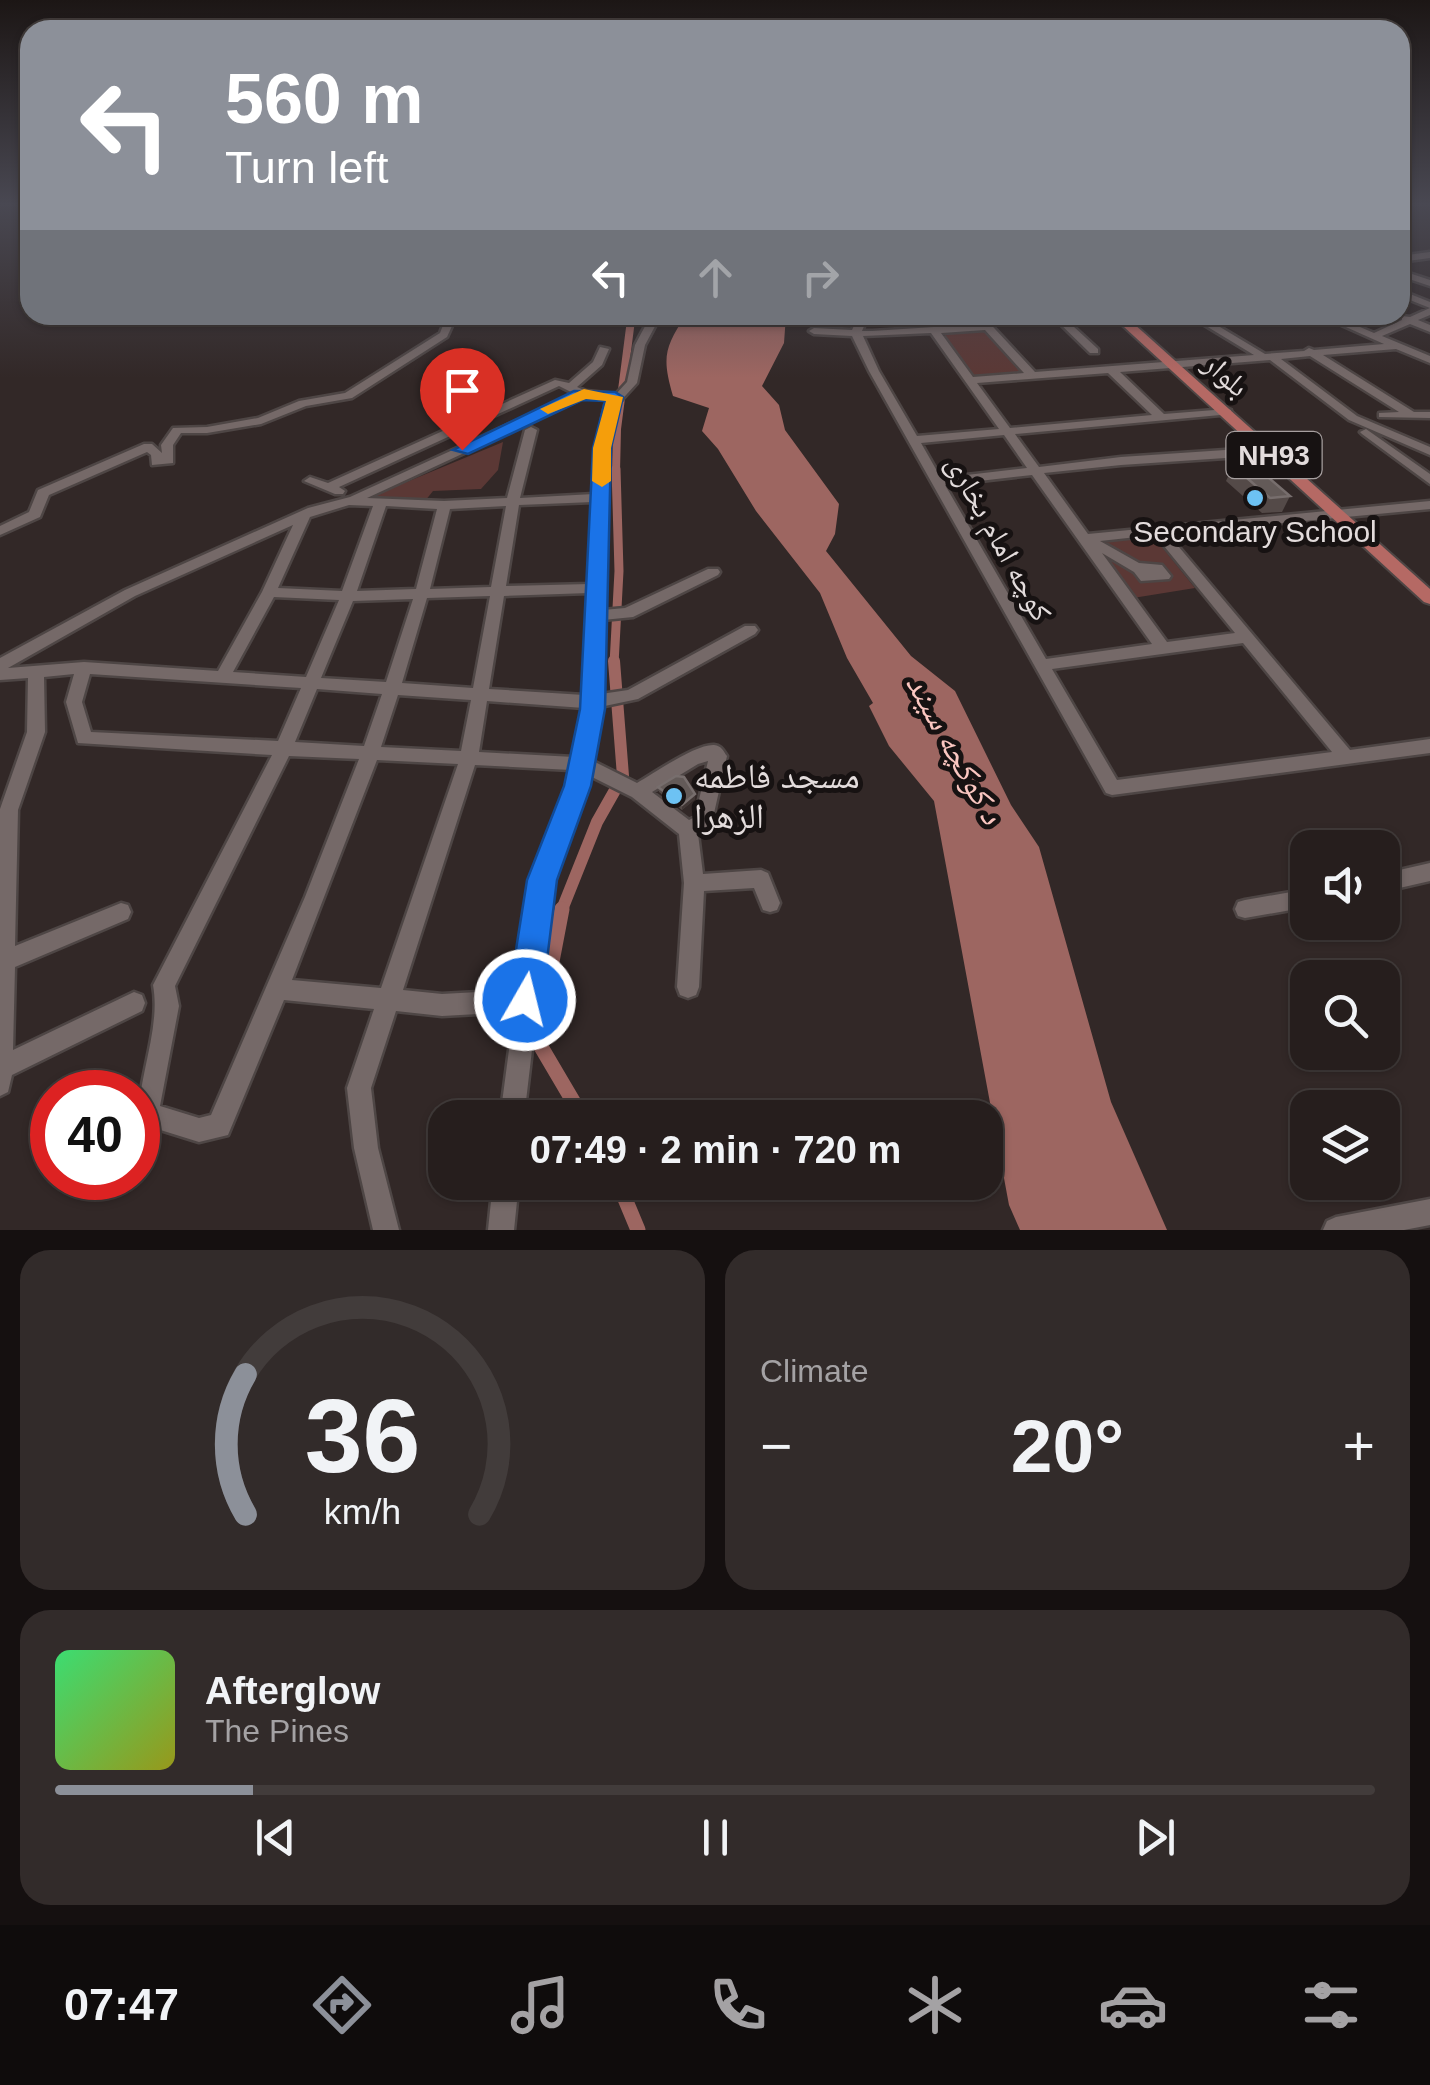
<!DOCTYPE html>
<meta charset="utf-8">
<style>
:root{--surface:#261e1d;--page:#322b2a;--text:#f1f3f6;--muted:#a4a2a4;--line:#423c3b;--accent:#8c9099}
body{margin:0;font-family:Helvetica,"Noto Naskh Arabic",sans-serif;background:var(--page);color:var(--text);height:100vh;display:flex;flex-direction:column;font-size:38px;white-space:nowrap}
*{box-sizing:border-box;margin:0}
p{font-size:32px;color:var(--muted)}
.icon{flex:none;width:55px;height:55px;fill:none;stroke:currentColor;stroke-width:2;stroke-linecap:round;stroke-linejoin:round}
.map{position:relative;height:1230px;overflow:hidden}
.panel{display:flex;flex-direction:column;gap:20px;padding:20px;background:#151010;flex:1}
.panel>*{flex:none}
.banner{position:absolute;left:20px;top:20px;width:1390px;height:305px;border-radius:30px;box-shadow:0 2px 8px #0004,0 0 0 2px var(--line);background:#8c9099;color:#fff;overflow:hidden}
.fabs{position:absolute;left:1290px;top:830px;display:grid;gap:20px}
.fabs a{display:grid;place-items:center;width:110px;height:110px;border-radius:20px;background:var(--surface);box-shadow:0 2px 8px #0004,0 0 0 2px var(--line);font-size:50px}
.speed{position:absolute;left:30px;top:1070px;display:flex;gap:20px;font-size:50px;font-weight:700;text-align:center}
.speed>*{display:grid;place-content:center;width:130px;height:130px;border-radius:50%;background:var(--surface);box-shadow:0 2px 8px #0004,0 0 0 2px var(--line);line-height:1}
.speed .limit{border:15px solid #d22;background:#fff;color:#111}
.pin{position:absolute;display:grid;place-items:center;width:85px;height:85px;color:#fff;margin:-102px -42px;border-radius:50% 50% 50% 0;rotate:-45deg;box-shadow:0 0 10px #0007}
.pin .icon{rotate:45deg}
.me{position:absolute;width:110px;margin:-55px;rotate:8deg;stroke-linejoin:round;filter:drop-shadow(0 0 8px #0008)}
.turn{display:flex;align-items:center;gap:35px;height:210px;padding:0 40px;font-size:45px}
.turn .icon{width:130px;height:130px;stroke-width:2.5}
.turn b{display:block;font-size:70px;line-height:85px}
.lanes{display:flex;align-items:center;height:95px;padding:0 40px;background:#0003;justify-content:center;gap:50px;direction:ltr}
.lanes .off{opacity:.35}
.big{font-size:75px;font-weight:600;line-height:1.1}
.panel .widget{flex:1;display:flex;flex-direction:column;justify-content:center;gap:15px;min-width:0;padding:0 35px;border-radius:30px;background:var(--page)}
.panel .dial{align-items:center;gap:0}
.dial svg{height:260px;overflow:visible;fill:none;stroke:var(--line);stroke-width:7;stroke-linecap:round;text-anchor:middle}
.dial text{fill:var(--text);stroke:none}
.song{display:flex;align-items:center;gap:30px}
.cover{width:120px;height:120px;border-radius:15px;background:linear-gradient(135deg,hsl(140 70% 55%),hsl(60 70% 35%))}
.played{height:10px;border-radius:5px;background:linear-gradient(90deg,var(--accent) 15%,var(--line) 15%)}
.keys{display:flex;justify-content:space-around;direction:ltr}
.heat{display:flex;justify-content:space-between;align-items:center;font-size:55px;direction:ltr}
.panel .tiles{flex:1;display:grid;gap:20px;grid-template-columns:1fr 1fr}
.widget:last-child{grid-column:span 2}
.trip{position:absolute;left:428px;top:1100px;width:575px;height:100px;border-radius:30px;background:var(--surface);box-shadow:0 2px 8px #0004,0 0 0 2px var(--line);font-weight:600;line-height:100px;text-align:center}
.menu{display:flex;height:160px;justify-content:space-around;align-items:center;background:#0f0c0c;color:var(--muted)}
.menu .icon{width:70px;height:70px}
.menu .current{color:var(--accent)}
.menu b{font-size:45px;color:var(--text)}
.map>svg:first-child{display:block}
.green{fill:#5b3835}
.water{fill:#9d6661}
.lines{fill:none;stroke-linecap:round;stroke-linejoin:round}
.canal-far4{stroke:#9d6661;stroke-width:5}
.canal-far3{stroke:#9d6661;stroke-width:8}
.canal-far2{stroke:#9d6661;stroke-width:9}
.canal-far1{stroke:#9d6661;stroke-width:12}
.canal{stroke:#9d6661;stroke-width:15}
.minor-casing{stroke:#4e4645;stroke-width:5}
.major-casing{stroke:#4e4645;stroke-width:4}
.minor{fill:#756968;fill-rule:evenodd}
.major{fill:#b56964;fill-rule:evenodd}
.wall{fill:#544a48}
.shaded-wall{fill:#403634}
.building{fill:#635a58;stroke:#776e6d;stroke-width:2.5}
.route{fill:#1a73e8;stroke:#114b97;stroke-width:2.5}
.slow{fill:#f59e0b}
.poi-dot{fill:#6dc2f3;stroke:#171212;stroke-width:4}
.labels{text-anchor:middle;stroke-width:10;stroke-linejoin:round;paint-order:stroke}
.shield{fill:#171212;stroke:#a69f9f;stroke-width:2.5}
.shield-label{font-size:28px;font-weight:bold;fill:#e3dcdc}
.street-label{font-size:30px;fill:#e3dcdc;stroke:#171212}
.poi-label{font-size:30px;fill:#e3dcdc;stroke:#171212}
.water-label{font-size:32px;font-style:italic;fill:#fbc7c1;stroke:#171212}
.near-poi-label{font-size:35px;fill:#e3dcdc;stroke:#171212;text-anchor:start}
</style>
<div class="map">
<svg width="1430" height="1230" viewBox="0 0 1430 1230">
<rect width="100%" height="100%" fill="#322827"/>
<path class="green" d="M985,329L1023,374L974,377L942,332Z
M503,442L498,470L481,489L433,491L425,501L368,498Z
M1154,537L1195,588L1133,598L1096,543Z"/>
<path class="water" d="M686,315H786L784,343L762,386L779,405L785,430L839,504L835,534L826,551L911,656L955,691L1011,805L1039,847L1111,1102L1167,1230H1020L1009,1205L934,801L889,746L869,706L873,703L847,658L820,593L756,511L718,449L702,431L709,408L673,396C662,358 664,348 686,315Z"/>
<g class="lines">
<path class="canal-far4" d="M631,322L632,315"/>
<path class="canal-far3" d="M616,472L617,429L631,320"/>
<path class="canal-far2" d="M614,664L619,571L616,469"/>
<path class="canal-far1" d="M561,912L597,822L623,776L614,661"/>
<path class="canal" d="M562,909L537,1040L583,1118
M618,1182L638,1230"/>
<g class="minor-casing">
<path id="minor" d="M1430,252V258L1400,262V256Z
M1400,270L1430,280V286L1400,276Z
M1400,290L1430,302V308L1400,296Z
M1430,308V315L1418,320L1430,325V332L1410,324L1382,336L1430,356V363L1396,349L1323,355L1414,412H1430V418L1379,417V413L1399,412L1310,356L1281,359L1357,416L1430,447V455L1349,420L1270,360L1120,372L1164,414L1227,409L1231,410V414L1015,434L1039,467L1121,457L1270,447L1276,451L1270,455L1121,465L1044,473L1088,534L1430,501V509L1168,534L1350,750L1430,739V753L1112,795L1106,793L869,371L852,336L814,334L809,331L814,328L852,330L859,315H869L862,331H872L980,324L972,315H982L1035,372L1254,355L1188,315H1200L1265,354L1304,351L1309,348L1314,350L1384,344L1319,315H1332L1374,333L1402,320V316L1410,317ZM985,330L1024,373L973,377L941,333ZM931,333L999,429L917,436L879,371L863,336ZM1108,373L1152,415L1010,428L977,383ZM1004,435L1027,468L941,478L921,443ZM1032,475L1152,644L1046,659L945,485ZM1155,535L1235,633L1167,642L1102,553L1134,572L1141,581L1169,579L1171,576L1162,565L1139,563L1100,541ZM1243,643L1332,752L1117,780L1052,669Z
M447,315H457L447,337L352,398L306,406L261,424L207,433H181L173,445V463L152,465L151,455L147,452L49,495L40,517L0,535V526L29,512L38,490L144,444H152L162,453L161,445L173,428L207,427L258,418L299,401L345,393L440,333Z
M651,315H661L645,345L637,383L616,406L608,448L603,610L625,608L708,569H718L720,572L718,575L633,617L603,620L601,694L628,690L745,626H755L758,630L755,634L638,699L600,707L591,760L637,783C654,773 696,744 714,745C722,746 723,751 727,756L712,822L710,828L698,834L703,874L761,870L768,873L780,903L777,910L770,912L763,910L754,888L704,891L699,987L696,995L688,998L680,995L677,987L684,883L679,834L632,797L588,775L552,880L524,1118H500L514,1012L442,1016L396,1011L371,1088L378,1148L399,1230H373L354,1148L347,1088L374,1009L284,1000L228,1135L199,1142L138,1123C138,1076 161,1028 153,985L272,755L78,743L66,702L74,674L44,677L45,732L18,810L15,946L121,903L128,905L131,912L128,919L15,967L13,1050L134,992L142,995L145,1003L142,1011L12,1075L8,1092L0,1096V809L27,732L28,678L0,680V658L125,590L308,508L350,497L575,394L559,386L339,487L345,491L343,494H335L304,481L310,477L328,483L555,380L569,383L593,362L600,347L609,349L602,365L577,387L586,391L616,394L627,382L635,345ZM585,397L610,400L605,405L596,448L594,494L520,498L537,430L531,427L525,430L507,498L444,501L367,498ZM593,502L590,584L506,586L519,505ZM349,505L373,506L342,591L278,588L310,517ZM386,506L437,509L416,589L357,591ZM506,506L491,587L430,589L450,509ZM293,525L262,592L218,671L84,662L8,668L135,596ZM589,593L584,695L489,689L504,596ZM490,596L473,688L402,683L427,598ZM274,597L339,600L306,677L233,672ZM413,599L386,682L321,678L353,601ZM90,674L301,688L278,741L91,732L82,702ZM317,689L382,694L364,746L295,742ZM398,695L471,700L461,751L381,747ZM487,701L584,708L574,757L479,752ZM289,756L359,759L305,897L211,1115L199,1118L160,1106L179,1006L175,986ZM377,760L458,764L381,988L292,980ZM708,761L695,817L689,820L652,792L698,764ZM475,765L571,770L568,786L532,880L517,990L442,994L403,990Z
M1051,315H1061L1098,349V353H1090Z
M1270,315H1283L1293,321L1285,323Z
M1366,429L1430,474V484L1362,434L1360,432Z
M1430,863V881L1382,892V874Z
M1308,889V907L1245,918L1238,916L1235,909L1238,902L1245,900Z
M493,1182H519L514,1230H488Z
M1430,1199V1225L1404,1230H1323L1327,1221L1336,1217Z"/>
</g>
<g class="major-casing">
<path id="major" d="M1111,315H1124L1430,589V604L1424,602Z"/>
</g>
<use href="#minor" class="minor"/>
<use href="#major" class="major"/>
</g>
<path class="wall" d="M1233,466L1290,496L1282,512L1262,513L1226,481Z
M658,787L695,794V799L682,810L659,792Z"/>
<path class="shaded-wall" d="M695,794V799L682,810V805Z"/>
<path class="building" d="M1233,466H1255L1290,496L1270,498Z
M676,776L684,777L695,794L682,805L658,787Z"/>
<linearGradient id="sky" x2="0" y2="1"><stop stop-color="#1c1615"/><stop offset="0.54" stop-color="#494852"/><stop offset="1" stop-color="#494852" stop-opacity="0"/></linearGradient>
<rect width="1430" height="378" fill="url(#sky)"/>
<path class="route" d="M574,391L615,392L623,397L611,448L605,709L591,786L557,880L542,1000L537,1012L525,1017L513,1012L508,1000L527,880L564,786L580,709L593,448L605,401L582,400L468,454L453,450Z"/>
<path class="slow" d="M584,389L623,397L611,448V481L602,487L592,481L593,448L606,401L586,399L548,414L540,409Z"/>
<g class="poi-dot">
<circle cx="1255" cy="498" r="10"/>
<circle cx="674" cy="796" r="10"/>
</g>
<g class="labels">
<rect class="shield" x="1226.5" y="432" width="95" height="46" rx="8"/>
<g class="shield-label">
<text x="1274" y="465">NH93</text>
</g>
<g class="street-label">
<text transform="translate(1226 375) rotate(42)" y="10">بلوار</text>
<text transform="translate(999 538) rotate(61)" y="10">کوچه امام بخاری</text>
</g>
<g class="poi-label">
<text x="1255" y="542">Secondary School</text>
</g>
<g class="water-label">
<text transform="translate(955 749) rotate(61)" y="11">د کوکچه سیند</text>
</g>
<g class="near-poi-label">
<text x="694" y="788">مسجد فاطمه<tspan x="694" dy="40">الزهرا</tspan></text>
</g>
</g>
</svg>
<div class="fabs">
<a><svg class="icon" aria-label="sound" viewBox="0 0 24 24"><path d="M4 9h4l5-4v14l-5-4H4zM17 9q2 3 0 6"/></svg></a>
<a><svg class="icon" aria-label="search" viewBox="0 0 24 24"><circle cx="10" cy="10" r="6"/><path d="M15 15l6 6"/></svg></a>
<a><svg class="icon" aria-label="layers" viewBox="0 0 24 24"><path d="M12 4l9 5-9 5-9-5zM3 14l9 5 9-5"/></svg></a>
</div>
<div class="speed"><div class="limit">40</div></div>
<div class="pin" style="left:462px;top:450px;background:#d93025"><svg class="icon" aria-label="arrive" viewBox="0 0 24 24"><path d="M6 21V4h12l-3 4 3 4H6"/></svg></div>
<svg class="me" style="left:525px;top:1000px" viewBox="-20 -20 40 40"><circle r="17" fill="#1a73e8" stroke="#fff" stroke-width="3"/><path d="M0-11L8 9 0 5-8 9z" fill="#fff"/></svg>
<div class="trip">07:49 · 2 min · 720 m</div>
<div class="banner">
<div class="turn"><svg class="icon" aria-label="left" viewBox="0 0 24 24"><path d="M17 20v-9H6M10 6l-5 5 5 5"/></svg><div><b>560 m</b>Turn left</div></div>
<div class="lanes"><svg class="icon" aria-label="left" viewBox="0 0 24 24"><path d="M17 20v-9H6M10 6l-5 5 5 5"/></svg><svg class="icon off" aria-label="ahead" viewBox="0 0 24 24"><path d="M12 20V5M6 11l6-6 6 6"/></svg><svg class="icon off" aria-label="right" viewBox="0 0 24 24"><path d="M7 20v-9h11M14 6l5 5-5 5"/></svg></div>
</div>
</div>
<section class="panel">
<div class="tiles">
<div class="widget dial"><svg viewBox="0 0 100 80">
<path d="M14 69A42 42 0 1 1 86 69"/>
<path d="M14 69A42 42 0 0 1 14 26" stroke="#8c9099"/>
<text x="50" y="56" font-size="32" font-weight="700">36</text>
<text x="50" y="72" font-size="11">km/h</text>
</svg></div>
<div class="widget"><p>Climate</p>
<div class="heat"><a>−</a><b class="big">20°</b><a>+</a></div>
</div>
<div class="widget">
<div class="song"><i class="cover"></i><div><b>Afterglow</b><p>The Pines</p></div></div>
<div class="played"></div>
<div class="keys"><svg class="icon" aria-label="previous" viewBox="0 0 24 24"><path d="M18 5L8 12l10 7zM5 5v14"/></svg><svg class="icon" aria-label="pause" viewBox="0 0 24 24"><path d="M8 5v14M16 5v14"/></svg><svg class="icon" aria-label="next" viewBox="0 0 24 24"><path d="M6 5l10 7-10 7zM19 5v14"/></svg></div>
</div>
</div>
</section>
<nav class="menu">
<b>07:47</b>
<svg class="icon current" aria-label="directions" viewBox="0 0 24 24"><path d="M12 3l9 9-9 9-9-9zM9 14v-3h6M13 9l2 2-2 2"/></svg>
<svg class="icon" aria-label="music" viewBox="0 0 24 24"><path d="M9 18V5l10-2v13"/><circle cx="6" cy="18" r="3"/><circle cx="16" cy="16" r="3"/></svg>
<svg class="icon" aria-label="phone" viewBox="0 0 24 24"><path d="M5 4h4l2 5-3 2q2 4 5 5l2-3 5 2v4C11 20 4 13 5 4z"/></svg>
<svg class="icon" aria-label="climate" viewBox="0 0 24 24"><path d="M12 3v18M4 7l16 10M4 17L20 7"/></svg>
<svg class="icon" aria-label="car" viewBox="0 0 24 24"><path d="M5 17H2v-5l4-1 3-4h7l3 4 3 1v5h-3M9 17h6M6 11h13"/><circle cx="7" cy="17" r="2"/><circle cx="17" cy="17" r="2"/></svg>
<svg class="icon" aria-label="filters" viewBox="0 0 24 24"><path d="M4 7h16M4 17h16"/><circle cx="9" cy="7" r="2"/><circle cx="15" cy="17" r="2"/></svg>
</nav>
